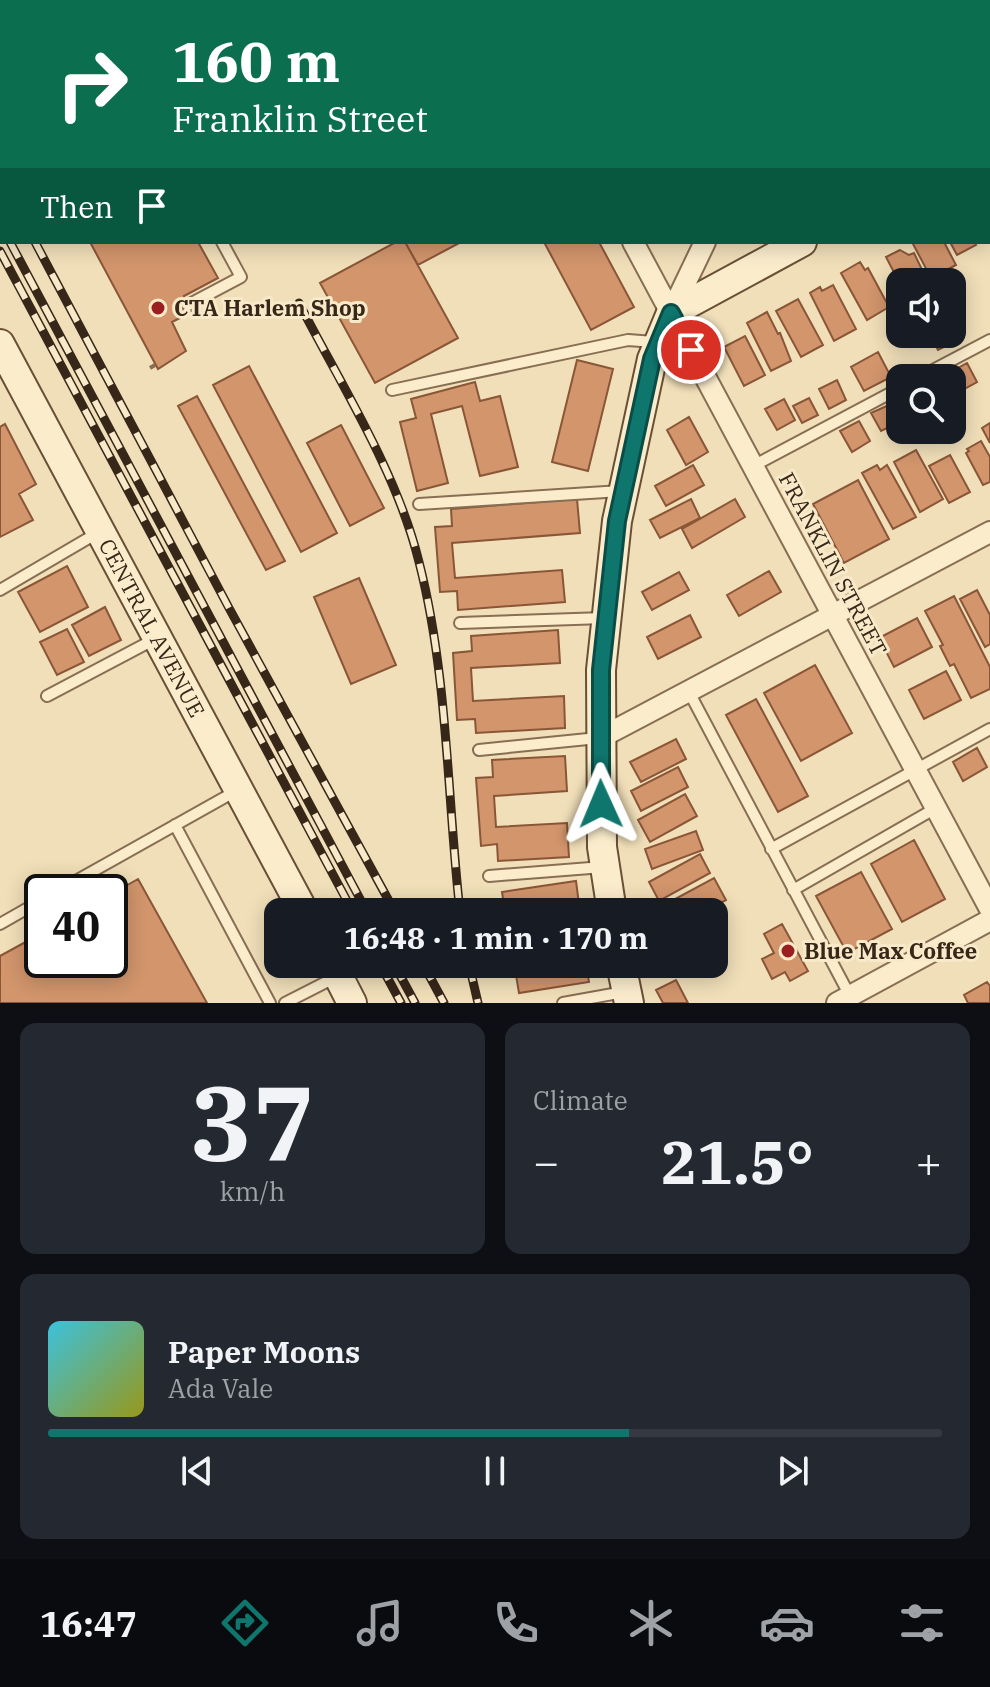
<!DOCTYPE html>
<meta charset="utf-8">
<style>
:root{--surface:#171b24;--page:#242831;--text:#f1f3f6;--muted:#9ea1a6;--line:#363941;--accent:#0f766e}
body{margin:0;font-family:"IBM Plex Serif",serif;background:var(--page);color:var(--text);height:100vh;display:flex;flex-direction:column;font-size:30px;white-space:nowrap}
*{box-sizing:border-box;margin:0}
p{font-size:26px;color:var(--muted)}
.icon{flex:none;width:44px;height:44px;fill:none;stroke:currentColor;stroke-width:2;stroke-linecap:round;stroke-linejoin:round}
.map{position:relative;height:1003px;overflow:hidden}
.panel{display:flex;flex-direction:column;gap:20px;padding:20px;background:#0d0f14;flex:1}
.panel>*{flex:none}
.banner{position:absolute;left:0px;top:0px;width:990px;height:244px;box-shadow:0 4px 20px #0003;background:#0b6e4f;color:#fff;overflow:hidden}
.controls{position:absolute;left:886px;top:268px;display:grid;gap:16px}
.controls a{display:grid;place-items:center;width:80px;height:80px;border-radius:16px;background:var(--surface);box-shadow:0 4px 20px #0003;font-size:40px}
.speed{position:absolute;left:24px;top:874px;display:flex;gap:16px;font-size:40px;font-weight:700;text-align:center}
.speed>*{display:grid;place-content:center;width:104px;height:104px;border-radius:50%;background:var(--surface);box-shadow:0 4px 20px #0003;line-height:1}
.speed .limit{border:4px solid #111;border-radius:12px;background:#fff;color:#111}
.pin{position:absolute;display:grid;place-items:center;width:68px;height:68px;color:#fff;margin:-34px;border:4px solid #fff;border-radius:50%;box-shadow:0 2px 8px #0007}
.me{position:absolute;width:88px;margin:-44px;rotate:359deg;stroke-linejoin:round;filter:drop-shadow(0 0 6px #0008)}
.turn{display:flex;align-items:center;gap:28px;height:168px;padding:0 40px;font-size:36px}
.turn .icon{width:104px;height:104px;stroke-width:2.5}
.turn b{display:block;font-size:56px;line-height:68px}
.then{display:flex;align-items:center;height:76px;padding:0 40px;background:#0003;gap:16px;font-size:30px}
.big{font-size:60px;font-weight:700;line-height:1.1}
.panel .widget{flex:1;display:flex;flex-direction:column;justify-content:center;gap:12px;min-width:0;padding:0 28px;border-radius:16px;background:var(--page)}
.panel .dial{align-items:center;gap:0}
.dial b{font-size:104px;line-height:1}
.song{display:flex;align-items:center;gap:24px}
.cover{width:96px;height:96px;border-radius:12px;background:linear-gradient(135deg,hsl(190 70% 55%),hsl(60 70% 35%))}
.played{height:8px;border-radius:4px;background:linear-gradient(90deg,var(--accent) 65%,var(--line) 65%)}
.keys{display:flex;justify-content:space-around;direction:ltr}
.heat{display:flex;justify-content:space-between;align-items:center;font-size:44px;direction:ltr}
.panel .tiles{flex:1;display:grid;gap:20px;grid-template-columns:1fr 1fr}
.widget:last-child{grid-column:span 2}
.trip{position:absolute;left:264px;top:898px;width:464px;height:80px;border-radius:16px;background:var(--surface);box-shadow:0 4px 20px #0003;font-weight:700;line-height:80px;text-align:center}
.dock{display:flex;height:128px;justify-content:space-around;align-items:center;background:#090b0e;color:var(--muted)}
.dock .icon{width:56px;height:56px}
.dock .on{color:var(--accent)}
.dock b{font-size:36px;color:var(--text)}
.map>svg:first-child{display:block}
.building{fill:#d2956c;stroke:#895637;stroke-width:2}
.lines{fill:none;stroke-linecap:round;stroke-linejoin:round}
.lane-casing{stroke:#886e53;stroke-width:14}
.street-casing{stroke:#886e53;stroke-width:24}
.secondary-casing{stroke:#694f36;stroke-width:32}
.path{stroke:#886e53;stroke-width:4;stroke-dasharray:6 4;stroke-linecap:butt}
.lane{stroke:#fbedcc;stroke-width:10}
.street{stroke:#fbedcc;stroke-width:20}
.secondary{stroke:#fbedcc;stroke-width:28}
.rail-casing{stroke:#362719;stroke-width:9}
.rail{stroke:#f8eac9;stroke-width:6;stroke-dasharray:18;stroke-linecap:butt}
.route-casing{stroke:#0a4d48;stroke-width:20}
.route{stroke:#0f766e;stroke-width:14}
.poi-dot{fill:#9b1e21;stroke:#f8eac9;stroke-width:3}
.labels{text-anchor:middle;stroke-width:6;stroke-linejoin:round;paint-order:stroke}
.poi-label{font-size:22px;font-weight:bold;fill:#362719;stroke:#f8eac9;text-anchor:start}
.street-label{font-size:22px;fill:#362719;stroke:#f8eac9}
</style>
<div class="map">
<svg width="990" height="1003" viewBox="0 0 990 1003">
<rect width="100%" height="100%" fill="#f1dfb9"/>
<path class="building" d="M373,0H469L470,2H369Z
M594,0H632L633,2H590Z
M988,179L990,181V235L988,231Z
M90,242H198L218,278L184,296L192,312L172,322L186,351L158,369Z
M396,242H405L458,338L375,383L320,283Z
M405,242H461L418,265Z
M544,242H599L634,307L591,330Z
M912,242H944L956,265L931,278Z
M950,242H974L976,245L957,255Z
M900,250L909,255L914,253L928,282L900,284L886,257Z
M860,262L865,270L868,268L889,307L867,320L841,273Z
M833,285L856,329L834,341L810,293L820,287L822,291Z
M798,299L823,345L801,357L776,311Z
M767,312L778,334L780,333L791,361L771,371L747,323Z
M929,334H952L956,341L938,350Z
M745,336L765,375L744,386L724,347Z
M878,352L891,377L864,391L851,367Z
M577,360L613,369L588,471L552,462Z
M967,363L977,382L959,392L949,373Z
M249,366L337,533L301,552L213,385Z
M837,380L846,400L829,409L819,389Z
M475,382L480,401L500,396L518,467L480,476L462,406L431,414L448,483L417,491L400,422L416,418L411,399Z
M197,396L285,561L266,570L178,406Z
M809,398L818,415L802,423L793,406Z
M784,399L795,420L777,430L765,409Z
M891,404L900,422L881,431L871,413Z
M689,417L708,452L686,465L667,430Z
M859,421L870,441L852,452L840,431Z
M990,423V443L982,428Z
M5,424L36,484L19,494L33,520L0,537V427Z
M341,425L384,508L350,526L307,443Z
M981,441L990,457V482L983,485L966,453L969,451L967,449Z
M916,450L943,499L920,512L894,462Z
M950,455L970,492L949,503L929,466Z
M693,465L704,485L666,506L655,486Z
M877,465L880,470L887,465L916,517L893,529L862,473Z
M858,480L889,539L844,563L813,504Z
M577,499L580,533L452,543L455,578L562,570L565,602L458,610L457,591L440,592L435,527L452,526L451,509Z
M691,499L700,518L660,538L650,520Z
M735,499L745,517L692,548L682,529Z
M67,566L88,607L40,632L18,592Z
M769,571L781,592L739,616L727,595Z
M679,572L689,590L652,610L642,592Z
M359,578L396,665L351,684L314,597Z
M977,590L990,615V644L985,647L960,599Z
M954,596L990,667V689L971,698L954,664L950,666L940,646L943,645L925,611Z
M105,607L121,640L89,656L72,625Z
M690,615L701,637L658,659L647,637Z
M917,618L932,647L894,667L879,638Z
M67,629L84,662L57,675L40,642Z
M558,630L560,663L471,668L473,701L564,696L565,728L476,733L475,719L457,720L453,653L472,651L471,636Z
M815,665L852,733L801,761L764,693Z
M946,671L961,700L924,719L909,690Z
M756,699L808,796L778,812L726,715Z
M676,739L686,759L641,782L630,762Z
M977,748L987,767L963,781L953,762Z
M565,756L567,791L494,796L496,827L567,823L569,857L498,861L497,844L481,846L476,778L493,777L492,760Z
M678,767L688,787L641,811L631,791Z
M685,794L697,816L650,842L638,820Z
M696,831L703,850L652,869L645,849Z
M914,840L945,899L902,922L871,864Z
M700,854L710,873L659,901L649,882Z
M861,872L892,929L847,953L816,896Z
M714,878L726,900L704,912H651Z
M138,879L207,1003H0V956L42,933V960H110V895Z
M576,881L580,912H498L505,911L502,892Z
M782,924L808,971L790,981L785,972L772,979L762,959L774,953L764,934Z
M497,964H586L589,982L519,993L516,975L499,977Z
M676,980L688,1003H663L656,990Z
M987,982L990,986V1003H968L964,995Z"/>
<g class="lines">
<g class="lane-casing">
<path id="lane" d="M94,0L95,2
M165,0L166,2
M712,0L713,2
M104,2L108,0
M225,2H229
M975,2L979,0
M188,305L241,277L222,242
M918,378L990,340
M392,390L628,340L654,342
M753,466L900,388
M419,504L621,491
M0,590L99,532
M460,623L604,618
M689,692L850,996
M47,696L155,639
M479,750L598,738
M175,825L270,1003
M771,849L990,729
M489,876L603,867
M793,890L936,808
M56,892L236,791
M0,924L42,900
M285,1003L336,977
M563,1003L624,992"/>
</g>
<g class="street-casing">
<path id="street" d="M503,0L504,2
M925,0L927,2
M839,2L841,0
M988,116L990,120
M633,242L990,909
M671,313L705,242
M600,738L990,532
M837,1003L990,920"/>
</g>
<g class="secondary-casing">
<g id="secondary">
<path d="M988,142L990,141"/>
<path id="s1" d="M0,344L304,912"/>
<path d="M612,912L602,847L601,670L617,521L652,359L671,313L802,242"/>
<path d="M332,964L352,1003"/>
<path d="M621,964L629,1003"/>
</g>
</g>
<path class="path" d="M150,368L155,365"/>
<use href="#lane" class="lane"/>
<use href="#street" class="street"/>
<use href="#secondary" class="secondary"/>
<g class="rail-casing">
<path id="rail" d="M0,177L2,181
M0,223L2,226
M10,242L367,912
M35,242L229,608L395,912
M0,251L353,912
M299,303C341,385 397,472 419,562C448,675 447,796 460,912
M380,964L401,1003
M394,964L415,1003
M423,964L444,1003
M469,964L478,1003"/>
</g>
<use href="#rail" class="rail"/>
</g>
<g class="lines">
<g class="route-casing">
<path id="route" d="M601,804V670L617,521L652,359L671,313L691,350"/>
</g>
<use href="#route" class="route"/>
</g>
<g class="poi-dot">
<circle cx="158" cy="308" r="8"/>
<circle cx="788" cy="951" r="8"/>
</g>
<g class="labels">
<g class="poi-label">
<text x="174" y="316">CTA Harlem Shop</text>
<text x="804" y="959">Blue Max Coffee</text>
</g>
<g class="street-label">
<text transform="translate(833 564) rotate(62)" y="8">FRANKLIN STREET</text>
<text dy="8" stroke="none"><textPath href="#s1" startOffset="322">CENTRAL AVENUE</textPath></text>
</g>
</g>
</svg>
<div class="controls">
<a><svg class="icon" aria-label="sound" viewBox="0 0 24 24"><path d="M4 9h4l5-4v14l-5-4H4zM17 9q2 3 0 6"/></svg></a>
<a><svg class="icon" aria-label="search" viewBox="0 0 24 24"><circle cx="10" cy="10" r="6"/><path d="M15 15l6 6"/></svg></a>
</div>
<div class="speed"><div class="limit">40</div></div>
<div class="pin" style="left:691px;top:350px;background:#d93025"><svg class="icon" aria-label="arrive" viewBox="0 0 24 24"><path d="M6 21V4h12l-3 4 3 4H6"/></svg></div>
<svg class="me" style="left:601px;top:804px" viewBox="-20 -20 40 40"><path d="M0-17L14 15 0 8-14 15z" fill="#0f766e" stroke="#fff" stroke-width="4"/></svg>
<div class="trip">16:48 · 1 min · 170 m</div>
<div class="banner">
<div class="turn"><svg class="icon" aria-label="right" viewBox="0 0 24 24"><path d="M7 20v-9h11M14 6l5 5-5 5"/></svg><div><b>160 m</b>Franklin Street</div></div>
<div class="then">Then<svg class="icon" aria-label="arrive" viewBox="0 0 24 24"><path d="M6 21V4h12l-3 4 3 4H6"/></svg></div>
</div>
</div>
<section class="panel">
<div class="tiles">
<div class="widget dial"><b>37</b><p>km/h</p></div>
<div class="widget"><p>Climate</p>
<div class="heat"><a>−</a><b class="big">21.5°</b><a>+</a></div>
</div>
<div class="widget">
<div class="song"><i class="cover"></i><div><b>Paper Moons</b><p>Ada Vale</p></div></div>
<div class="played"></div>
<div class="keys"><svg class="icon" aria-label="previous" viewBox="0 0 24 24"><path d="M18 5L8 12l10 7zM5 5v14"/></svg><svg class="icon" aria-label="pause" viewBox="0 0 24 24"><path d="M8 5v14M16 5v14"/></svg><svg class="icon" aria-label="next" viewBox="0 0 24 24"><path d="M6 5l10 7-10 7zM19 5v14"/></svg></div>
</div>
</div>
</section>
<nav class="dock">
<b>16:47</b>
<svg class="icon on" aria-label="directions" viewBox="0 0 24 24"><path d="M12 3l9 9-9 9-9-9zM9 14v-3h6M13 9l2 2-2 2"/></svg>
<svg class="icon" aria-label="music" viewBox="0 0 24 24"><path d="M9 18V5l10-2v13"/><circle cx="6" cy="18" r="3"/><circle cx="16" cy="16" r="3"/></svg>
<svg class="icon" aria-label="phone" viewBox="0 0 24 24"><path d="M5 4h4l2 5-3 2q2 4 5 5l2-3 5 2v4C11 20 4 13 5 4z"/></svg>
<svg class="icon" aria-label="climate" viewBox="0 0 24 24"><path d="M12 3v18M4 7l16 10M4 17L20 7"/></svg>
<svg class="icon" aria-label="car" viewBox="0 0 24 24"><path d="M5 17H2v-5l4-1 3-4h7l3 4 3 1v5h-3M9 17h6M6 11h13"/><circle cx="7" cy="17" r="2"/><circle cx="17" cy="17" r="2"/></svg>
<svg class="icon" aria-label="filters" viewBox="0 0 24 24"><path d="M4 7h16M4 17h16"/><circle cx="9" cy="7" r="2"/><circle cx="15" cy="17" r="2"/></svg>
</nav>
